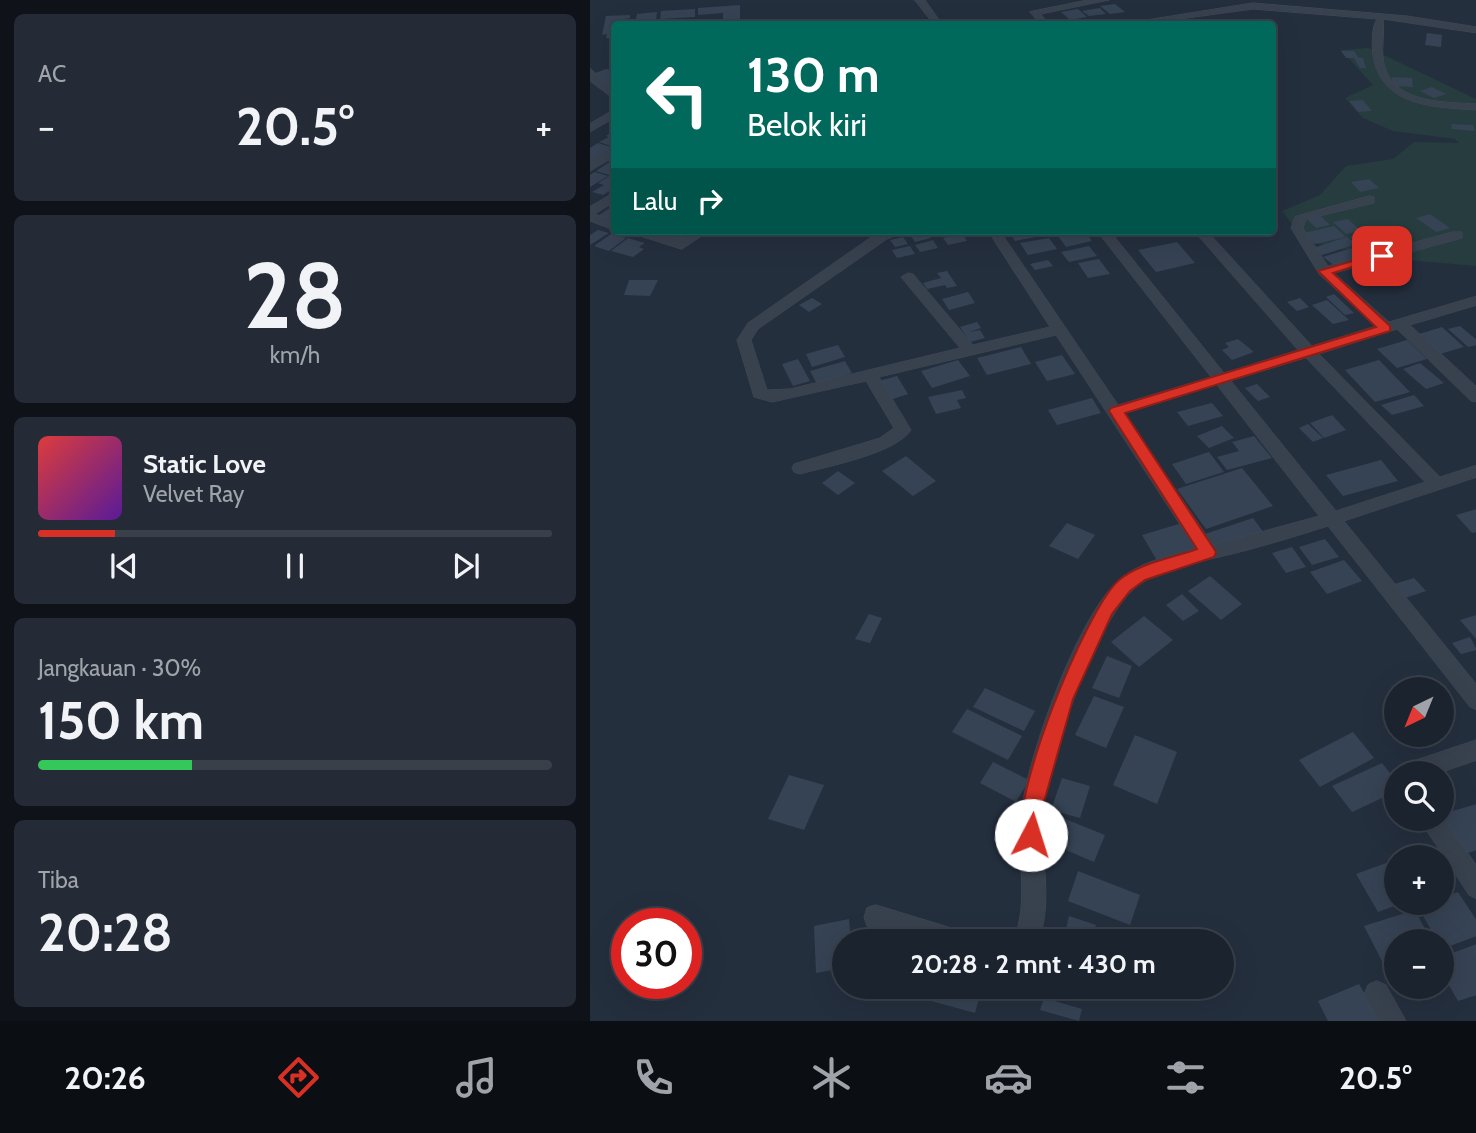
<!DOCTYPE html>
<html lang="id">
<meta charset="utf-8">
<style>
:root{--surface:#1b232e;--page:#242b36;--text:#f1f3f6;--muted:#a0a4aa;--line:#39404a;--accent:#d93025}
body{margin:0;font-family:Cabin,sans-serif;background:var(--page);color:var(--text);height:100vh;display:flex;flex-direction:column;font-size:26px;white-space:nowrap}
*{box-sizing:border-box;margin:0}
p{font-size:23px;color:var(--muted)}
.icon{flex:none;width:38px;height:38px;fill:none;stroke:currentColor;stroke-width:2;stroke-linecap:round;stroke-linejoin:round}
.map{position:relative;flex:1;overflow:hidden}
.details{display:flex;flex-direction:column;gap:14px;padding:14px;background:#0f1319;width:590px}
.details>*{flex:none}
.hud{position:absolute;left:21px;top:21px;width:665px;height:214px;border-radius:7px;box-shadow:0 7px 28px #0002,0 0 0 2px var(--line);background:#00695c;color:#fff;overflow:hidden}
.needle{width:46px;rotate:223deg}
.tools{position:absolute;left:794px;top:677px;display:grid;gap:14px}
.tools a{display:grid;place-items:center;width:70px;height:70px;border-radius:50%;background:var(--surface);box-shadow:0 7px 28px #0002,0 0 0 2px var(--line);font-size:35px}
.speed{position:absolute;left:21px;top:908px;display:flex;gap:14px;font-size:35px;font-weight:700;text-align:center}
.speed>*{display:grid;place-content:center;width:91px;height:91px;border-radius:50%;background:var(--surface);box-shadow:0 7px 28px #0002,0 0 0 2px var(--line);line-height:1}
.speed .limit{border:10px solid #d22;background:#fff;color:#111}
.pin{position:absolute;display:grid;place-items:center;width:60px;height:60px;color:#fff;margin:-30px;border-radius:14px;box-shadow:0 4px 10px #0006}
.me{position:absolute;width:77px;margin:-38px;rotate:5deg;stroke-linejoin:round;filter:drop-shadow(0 0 5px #0008)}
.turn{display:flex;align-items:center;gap:24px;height:147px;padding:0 21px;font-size:32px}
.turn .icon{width:91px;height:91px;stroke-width:2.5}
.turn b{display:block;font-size:49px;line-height:60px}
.then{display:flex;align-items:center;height:66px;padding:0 21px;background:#0003;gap:14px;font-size:26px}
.big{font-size:52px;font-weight:700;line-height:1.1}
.details .widget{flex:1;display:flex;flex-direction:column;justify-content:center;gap:10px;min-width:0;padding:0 24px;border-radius:10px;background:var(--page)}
.details .dial{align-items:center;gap:0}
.dial b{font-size:91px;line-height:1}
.song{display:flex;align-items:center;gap:21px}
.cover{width:84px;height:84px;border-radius:10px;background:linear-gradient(135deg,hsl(0 70% 55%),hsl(270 70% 35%))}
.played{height:7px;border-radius:4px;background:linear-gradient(90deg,var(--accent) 15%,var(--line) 15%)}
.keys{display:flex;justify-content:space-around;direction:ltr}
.heat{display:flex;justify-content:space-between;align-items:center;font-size:38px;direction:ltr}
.charge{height:10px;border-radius:5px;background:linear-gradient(90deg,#34c759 30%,var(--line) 0)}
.trip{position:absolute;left:242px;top:929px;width:402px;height:70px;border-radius:35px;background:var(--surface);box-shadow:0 7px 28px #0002,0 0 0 2px var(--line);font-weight:700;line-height:70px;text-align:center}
.tabs{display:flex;height:112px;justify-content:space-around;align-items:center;background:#0b0e12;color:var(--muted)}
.tabs .icon{width:49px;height:49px}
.tabs .on{color:var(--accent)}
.tabs b{font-size:32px;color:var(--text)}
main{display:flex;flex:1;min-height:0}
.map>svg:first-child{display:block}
.green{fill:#263c3f}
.building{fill:#364354}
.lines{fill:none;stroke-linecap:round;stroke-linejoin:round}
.street-casing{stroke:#414a57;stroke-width:1}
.street{fill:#38414e;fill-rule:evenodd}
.route{fill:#d93025;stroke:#8d1f18;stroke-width:2}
</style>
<main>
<section class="details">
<div class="widget"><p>AC</p>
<div class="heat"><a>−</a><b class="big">20.5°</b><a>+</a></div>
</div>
<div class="widget dial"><b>28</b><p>km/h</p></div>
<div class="widget">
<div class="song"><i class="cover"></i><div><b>Static Love</b><p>Velvet Ray</p></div></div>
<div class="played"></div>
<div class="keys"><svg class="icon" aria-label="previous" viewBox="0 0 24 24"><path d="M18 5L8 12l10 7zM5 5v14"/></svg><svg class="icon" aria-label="pause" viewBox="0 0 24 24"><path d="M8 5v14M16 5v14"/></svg><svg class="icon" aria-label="next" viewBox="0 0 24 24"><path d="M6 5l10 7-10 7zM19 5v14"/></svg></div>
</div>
<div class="widget"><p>Jangkauan · 30%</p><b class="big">150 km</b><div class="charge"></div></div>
<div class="widget"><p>Tiba</p><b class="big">20:28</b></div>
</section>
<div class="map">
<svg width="887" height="1021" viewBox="0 0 887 1021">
<rect width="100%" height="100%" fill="#242f3e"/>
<path class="green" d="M779,48L886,99V266L805,259L715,241L692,211L730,195L756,166L803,159L824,142L869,143L865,139L803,131L773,118L755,98L783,85L751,50Z"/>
<path class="building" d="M525,4L535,12L520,14L510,6Z
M150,5V24H123L133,22V13L108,15V8Z
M510,8L516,14L499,16L492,11Z
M105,9V17L70,19L71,11Z
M488,9L497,17L480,20L471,12Z
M67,12L66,21L45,22L47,14Z
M40,15V18L34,19L33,24H24V38H16L17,34L12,35L16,16Z
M837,33L852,35L851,47L835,45Z
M751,51H764L769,58H773L776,68H770L764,58H756Z
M16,69L24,71V86L21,87L2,74Z
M802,77L822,78L823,87L803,86Z
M842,87L856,94L844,98L830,91Z
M773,100L782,111L768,112L759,101Z
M861,124L883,125L885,131L862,129Z
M24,130V147L9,142L19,137L16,136Z
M8,143L24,148L0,161V148Z
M24,159V171L19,175L6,171Z
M5,172L18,176L0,187V175Z
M24,173V188L13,195L2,192L14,185L8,183Z
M779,179L789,188L770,192L761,182Z
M24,205V217L21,220L8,216Z
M840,214L860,228L846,232L826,218Z
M731,216L740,225L726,228L717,219Z
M758,219L771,231L756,234L743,222Z
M744,226L756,237L725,244L714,233Z
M786,228L803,242L775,250L760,237Z
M8,230L19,233L0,245V235Z
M79,231H103L90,240L74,235Z
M419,231H459L461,234L425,241Z
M336,232L341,238L325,242L321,236Z
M372,233L377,241L358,245L353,238Z
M21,234L36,238L19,251L4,246Z
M481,234L484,237L497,234L502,241L476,247L468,236Z
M313,237L318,244L305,247L300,240Z
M757,237L767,244L732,255L723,248Z
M38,238L55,243L49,247L54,249L43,257L21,251Z
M459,238L467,249L438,255L430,243Z
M343,240L348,248L330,252L325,245Z
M587,242L605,263L566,272L548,250Z
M320,246L325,254L307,258L302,250Z
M499,246L507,256L479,262L471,252Z
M768,246L780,255L745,266L733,257Z
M509,259L520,274L498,278L488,263Z
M458,260L463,266L445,270L440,264Z
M357,271L367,286L357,288L355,285L337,289L333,283L351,278L347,273Z
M39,280H68L60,296L34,295Z
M378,292L385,303L359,310L352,299Z
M744,294L764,313L755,315L736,297Z
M222,298L232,304L219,312L209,305Z
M710,298L719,307L707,311L697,302Z
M737,300L759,320L743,324L722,305Z
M387,322L391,328L379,332L390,330L395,338L380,342L370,327Z
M870,326L887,340V345L878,347L858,329Z
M852,327L874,347L850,354L829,334Z
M648,339L664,352L642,360L632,350L639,347L635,343Z
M817,340L837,359L807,368L787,349Z
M248,345L255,357L222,367L216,354Z
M431,347L441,364L397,375L387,358Z
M472,355L485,374L457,381L445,362Z
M208,359L220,381L203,386L192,364Z
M368,360L380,376L342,388L331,371Z
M789,360L820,392L785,402L755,370Z
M255,361L262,373L227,384L220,371Z
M830,363L854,383L836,389L813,369Z
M307,376L318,394L300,400L289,381Z
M667,384L680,397L668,401L655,388Z
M372,390L376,398L367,400L371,408L346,414L338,397Z
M824,395L834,406L802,415L791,405Z
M502,398L511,413L467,425L458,410Z
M622,403L633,416L598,426L587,412Z
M742,415L756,430L734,438L720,423Z
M718,424L733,438L723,442L709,428Z
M632,426L644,438L619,448L607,436Z
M664,436L682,458L637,470L627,457L649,451L642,442Z
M619,452L634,472L596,484L582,464Z
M316,456L346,481L323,496L292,471Z
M791,460L808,481L753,496L736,475Z
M652,468L683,506L616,529L587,489Z
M248,471L265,483L248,495L232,483Z
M887,509V532L882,533L866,515Z
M663,518L674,533L625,548L615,534Z
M477,523L505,535L488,559L459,546Z
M592,523L611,551L569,564L552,535Z
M735,539L749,557L722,565L709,547Z
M702,547L716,567L696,573L682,553Z
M754,560L772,581L737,594L720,572Z
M620,576L652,604L631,620L598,591Z
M824,578L836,591L815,598L804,584Z
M592,594L609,611L593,621L576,605Z
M279,614L292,618L280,643L265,639Z
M887,615V640L870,620Z
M554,616L583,640L549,667L521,642Z
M880,637L887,650L871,654L862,643Z
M517,656L542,666L529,698L502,688Z
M395,688L445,711L434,731L383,707Z
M504,696L534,707L516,748L485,735Z
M377,709L432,736L418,760L362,732Z
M763,732L784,758L730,787L709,760Z
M545,735L587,752L567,804L523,785Z
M403,762L439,780L426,802L390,783Z
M792,763L807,782V791L762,812L742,786Z
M199,775L234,785L214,830L178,819Z
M472,778L500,786L490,818L461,810Z
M887,804V850L872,855L852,814Z
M475,819L515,835L504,862L464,845Z
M836,848L843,858H811V857Z
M807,859V905L788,912L766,874Z
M488,871L550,895L540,925L478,901Z
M868,892L887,921V936L852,949V942H848L828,907L852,903V898Z
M825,910L842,942H807V965L796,969L774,926Z
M479,916L506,925L501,942H473Z
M259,919L261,942H254V968L226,973L224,926Z
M887,944V995L868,1001L852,973V957Z
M769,984L790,1021H738L728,1001Z
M297,987H334L330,1001L296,992Z
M338,987H392L385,1013L334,999Z
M463,987H494L492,1000L462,993Z
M454,998L492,1009L489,1021L450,1010Z"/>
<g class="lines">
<g class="street-casing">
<path id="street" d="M325,0H335L352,24H344Z
M498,0H519L451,14L458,24H450L440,12Z
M663,3L817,16L887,27V33L793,19C795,35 790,52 795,68C807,104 856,102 887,104V110C844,107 791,107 783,55C782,45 781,28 787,19L663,9L553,24H532Z
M0,68L24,91V99L0,81Z
M24,110V118L0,132V124Z
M24,149V157L0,171V162Z
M24,193V202L5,214L24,222V230L0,221V207Z
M780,196L784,197V203L716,219L713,228L738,266L862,232H872V238L744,273L799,322L887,296V305L820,325L887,387V402L881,401L807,329L729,354L850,477L887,465V477L754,521L887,685V710L880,707L738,526C707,536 677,545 646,553C614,561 578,566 550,584C507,613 457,763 453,816C450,859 464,900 448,942H423C440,900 426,858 431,815C436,760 487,617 528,581C548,562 581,555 606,549L466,335L289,377L321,430C305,454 238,466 210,474L204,472L202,468L204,464L290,438L304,428L276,381L182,402L164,397L147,340L158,323L287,233L316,231L297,239L168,329L161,340L177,390L200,389L370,348L311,277L318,273L323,274L383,345L460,327L398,231H410L528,405L621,377L507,231H520L634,373L708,350L604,231H617L722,346L786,326L729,274L701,228L705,217ZM716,358L835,482L746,511L641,381ZM627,385L729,516L623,545L534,414Z
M35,231H56L90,240L104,231H119L92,249Z
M887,740V760L846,774H820L827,760Z
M852,817L887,866V899L879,895L829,819Z
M286,905L368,930L377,933L380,942C340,942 315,941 277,926L274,917L277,908Z
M787,981L796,985L816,1021H788L774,994L778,985Z"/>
</g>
<use href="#street" class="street"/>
</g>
<path class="route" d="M787,254L798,256L743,273L800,326V331L535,413L626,552L624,557L555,580L540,591L522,614L483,699L454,802L448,842L441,845L433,842C417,803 496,610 528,581C548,563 583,558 607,549L519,411L521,408L786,327L728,271Z"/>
</svg>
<div class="tools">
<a><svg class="needle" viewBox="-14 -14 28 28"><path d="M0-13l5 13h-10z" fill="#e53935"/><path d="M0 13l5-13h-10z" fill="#a0a4aa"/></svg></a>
<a><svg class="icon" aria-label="search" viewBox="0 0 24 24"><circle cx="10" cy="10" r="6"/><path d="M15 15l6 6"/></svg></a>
<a>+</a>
<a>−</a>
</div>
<div class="speed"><div class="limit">30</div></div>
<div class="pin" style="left:792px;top:256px;background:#d93025"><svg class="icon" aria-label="arrive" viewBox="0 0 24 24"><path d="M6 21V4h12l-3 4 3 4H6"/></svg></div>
<svg class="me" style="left:441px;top:835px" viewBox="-20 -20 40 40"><circle r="19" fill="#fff"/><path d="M0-13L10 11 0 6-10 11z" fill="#d93025"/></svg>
<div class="trip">20:28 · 2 mnt · 430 m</div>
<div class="hud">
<div class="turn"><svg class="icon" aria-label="left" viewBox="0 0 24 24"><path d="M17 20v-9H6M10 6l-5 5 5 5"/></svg><div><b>130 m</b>Belok kiri</div></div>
<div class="then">Lalu<svg class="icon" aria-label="right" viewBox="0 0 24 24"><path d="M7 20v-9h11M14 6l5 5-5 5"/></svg></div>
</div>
</div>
</main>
<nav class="tabs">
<b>20:26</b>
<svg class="icon on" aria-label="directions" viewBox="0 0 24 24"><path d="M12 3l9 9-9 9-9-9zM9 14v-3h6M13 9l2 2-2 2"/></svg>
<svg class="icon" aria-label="music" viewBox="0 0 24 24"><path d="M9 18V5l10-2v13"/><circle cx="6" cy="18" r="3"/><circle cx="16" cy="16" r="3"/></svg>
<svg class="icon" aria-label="phone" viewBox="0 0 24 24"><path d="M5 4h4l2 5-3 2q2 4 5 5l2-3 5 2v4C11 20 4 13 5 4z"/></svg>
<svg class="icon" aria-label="climate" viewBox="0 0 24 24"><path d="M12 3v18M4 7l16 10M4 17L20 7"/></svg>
<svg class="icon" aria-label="car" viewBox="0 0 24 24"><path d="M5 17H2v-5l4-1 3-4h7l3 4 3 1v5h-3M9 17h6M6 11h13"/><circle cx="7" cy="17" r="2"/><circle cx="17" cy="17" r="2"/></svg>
<svg class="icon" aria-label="filters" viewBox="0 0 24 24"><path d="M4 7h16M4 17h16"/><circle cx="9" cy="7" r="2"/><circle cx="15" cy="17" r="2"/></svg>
<b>20.5°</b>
</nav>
